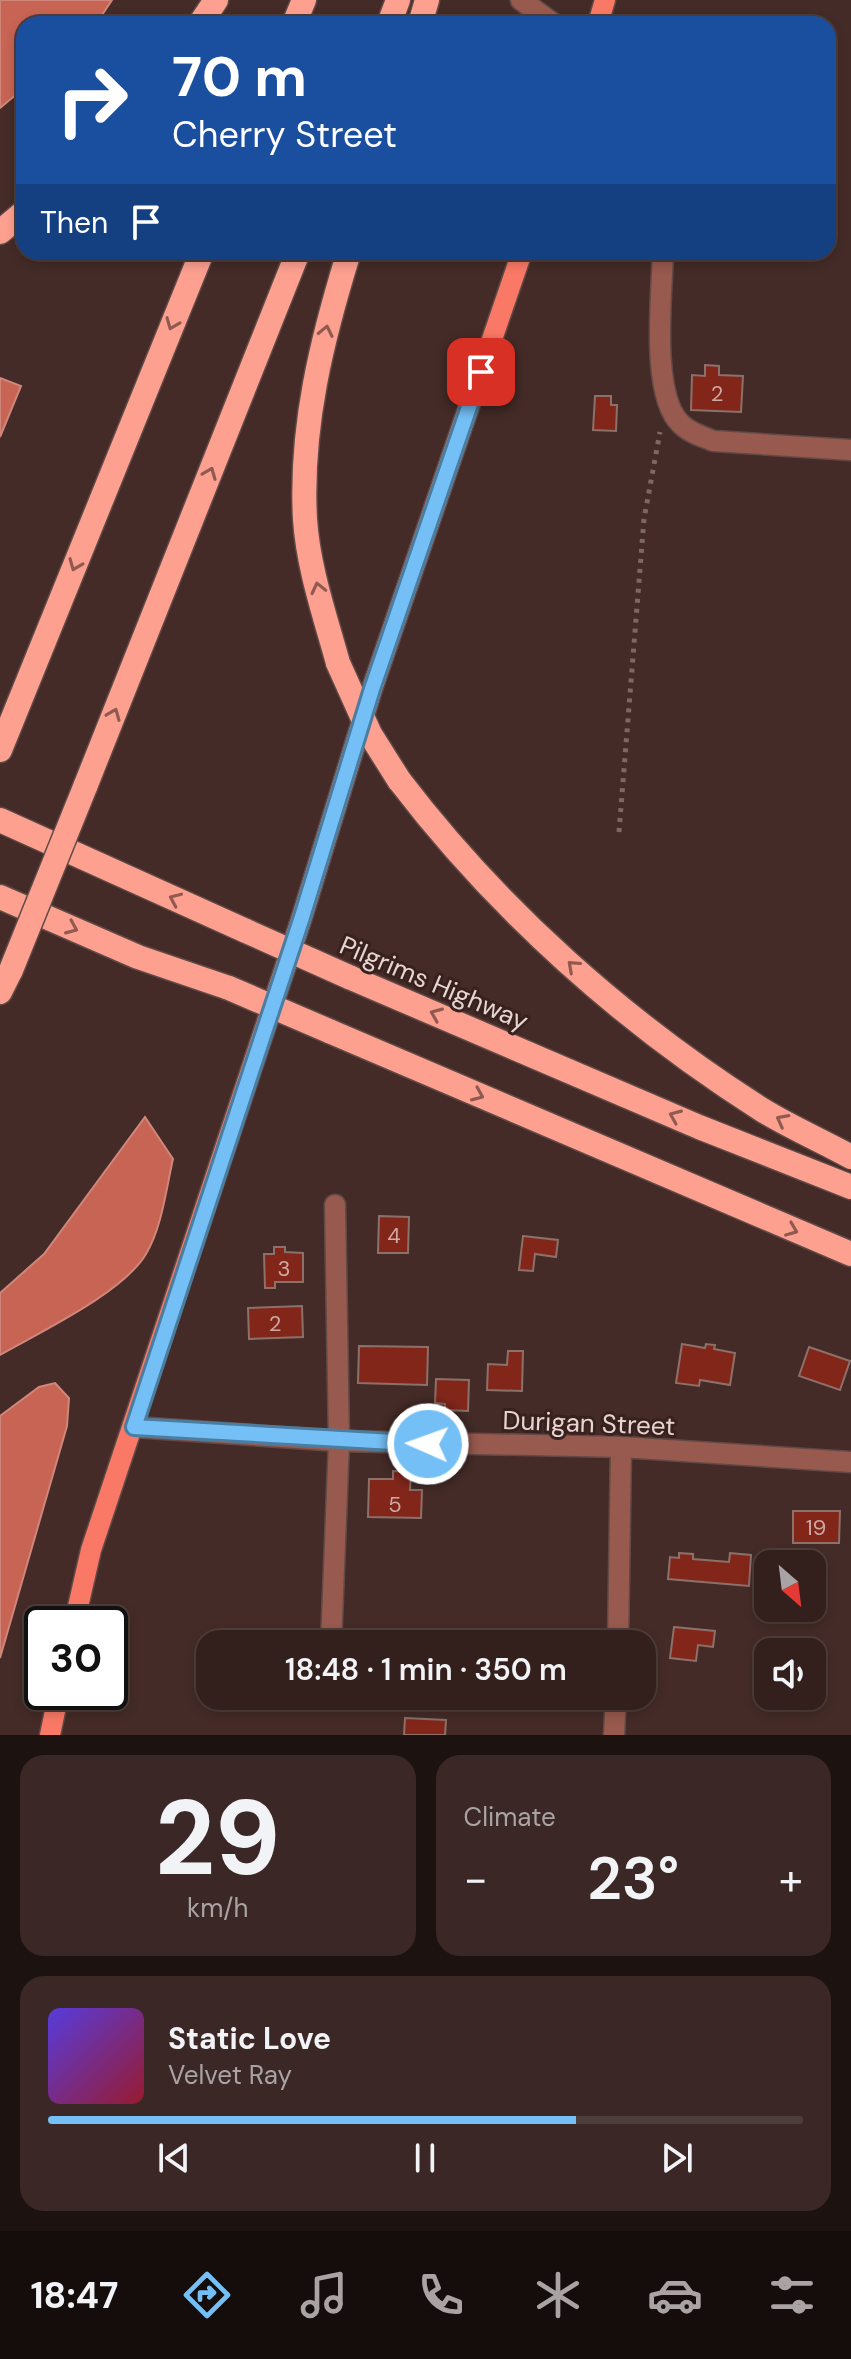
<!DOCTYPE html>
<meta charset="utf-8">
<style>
:root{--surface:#33201d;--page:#3b2826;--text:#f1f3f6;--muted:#a9a3a4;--line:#4e3e3b;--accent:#74c0f6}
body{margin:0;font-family:"DM Sans",sans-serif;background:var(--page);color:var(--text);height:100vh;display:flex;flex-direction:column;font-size:30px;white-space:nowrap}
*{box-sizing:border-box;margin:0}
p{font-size:26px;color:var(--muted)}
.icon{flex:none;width:44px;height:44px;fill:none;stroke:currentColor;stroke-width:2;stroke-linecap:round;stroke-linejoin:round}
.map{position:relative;height:1735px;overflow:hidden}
.sheet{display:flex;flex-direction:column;gap:20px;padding:20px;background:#1c1210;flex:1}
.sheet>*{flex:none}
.guide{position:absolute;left:16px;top:16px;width:820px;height:244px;border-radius:24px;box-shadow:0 4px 12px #0003,0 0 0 2px var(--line);background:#1a4fa0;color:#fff;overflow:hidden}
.needle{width:52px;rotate:152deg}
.tools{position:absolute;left:754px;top:1550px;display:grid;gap:16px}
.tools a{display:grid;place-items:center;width:72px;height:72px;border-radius:16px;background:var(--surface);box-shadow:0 4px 12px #0003,0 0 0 2px var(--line);font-size:40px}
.speed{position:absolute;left:24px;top:1606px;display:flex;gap:16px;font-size:40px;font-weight:700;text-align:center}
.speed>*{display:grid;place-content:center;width:104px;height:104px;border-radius:50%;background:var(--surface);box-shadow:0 4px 12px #0003,0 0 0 2px var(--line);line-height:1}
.speed .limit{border:4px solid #111;border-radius:12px;background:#fff;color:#111}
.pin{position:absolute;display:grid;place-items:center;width:68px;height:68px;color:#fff;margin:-34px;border-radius:16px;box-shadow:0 4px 12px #0006}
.me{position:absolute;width:88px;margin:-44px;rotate:272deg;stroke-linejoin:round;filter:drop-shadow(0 0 6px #0008)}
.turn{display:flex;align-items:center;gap:28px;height:168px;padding:0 24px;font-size:36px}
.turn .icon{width:104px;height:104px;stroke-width:2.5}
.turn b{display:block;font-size:56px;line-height:68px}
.then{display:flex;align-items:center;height:76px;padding:0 24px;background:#0003;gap:16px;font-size:30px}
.big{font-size:60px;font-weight:600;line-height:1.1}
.sheet .card{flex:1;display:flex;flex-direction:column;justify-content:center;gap:12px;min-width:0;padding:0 28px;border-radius:24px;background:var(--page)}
.sheet .dial{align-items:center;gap:0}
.dial b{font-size:104px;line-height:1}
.song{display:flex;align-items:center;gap:24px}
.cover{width:96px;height:96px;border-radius:12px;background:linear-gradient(135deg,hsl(250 70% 55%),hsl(350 70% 35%))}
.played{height:8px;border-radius:4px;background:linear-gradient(90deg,var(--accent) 70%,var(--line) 70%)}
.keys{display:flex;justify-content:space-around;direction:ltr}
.heat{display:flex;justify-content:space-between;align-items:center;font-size:44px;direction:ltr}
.sheet .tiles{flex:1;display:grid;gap:20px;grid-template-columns:1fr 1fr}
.card:last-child{grid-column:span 2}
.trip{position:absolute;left:196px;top:1630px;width:460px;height:80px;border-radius:24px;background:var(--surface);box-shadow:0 4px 12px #0003,0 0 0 2px var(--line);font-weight:600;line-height:80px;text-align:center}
.dock{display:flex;height:128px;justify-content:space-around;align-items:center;background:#140d0c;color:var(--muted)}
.dock .icon{width:56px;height:56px}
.dock .active{color:var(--accent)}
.dock b{font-size:36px;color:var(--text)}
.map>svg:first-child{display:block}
.water{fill:#c76454;stroke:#d0867a;stroke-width:2}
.building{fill:#83261a;stroke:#8c706a;stroke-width:2}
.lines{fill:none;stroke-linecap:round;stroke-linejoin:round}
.minor-casing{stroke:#614a46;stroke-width:23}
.major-casing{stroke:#614a46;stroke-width:23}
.highway-casing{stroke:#614a46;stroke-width:27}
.path{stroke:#7e6864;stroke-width:5;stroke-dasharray:4 6;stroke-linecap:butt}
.minor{stroke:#98594e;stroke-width:20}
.major{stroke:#fa7966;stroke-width:20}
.highway{stroke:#fda090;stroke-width:24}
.highway-bridge-casing{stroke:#614a46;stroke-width:27;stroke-linecap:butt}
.highway-bridge{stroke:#fda090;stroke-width:24}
.oneway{stroke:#915a51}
.route-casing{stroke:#4b7da0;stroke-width:20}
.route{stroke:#74c0f6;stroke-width:14}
.labels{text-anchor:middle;stroke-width:6;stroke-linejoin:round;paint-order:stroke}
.number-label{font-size:22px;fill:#cda9a4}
.street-label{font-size:26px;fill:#e6d5d2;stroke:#39211d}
</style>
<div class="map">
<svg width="851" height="1735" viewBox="0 0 851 1735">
<rect width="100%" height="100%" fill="#442b27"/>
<path class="water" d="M0,0H112L96,24H24V88L0,108Z
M0,378L21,386L0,437Z
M145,1117L173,1159C166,1190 162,1227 146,1254C123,1293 40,1332 0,1355V1293L44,1254Z
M55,1383L69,1398L67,1426L0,1658V1416L39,1387Z"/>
<path class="building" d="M705,365L719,366V375L743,376L741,412L691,410L692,375L705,376Z
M595,396H611V405H617L616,431L593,430Z
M379,1216L409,1217L408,1253H378Z
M523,1236L558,1240L556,1257L535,1254L533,1271L519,1270Z
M274,1247H285V1252L303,1253V1282H275V1288H265L264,1254H274Z
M302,1306L303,1337L249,1339L248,1308Z
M682,1344L705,1348L706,1344L715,1345L714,1349L735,1353L730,1385L700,1380L699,1386L676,1383Z
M359,1346L428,1347L427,1385L358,1383Z
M809,1347L850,1361L840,1390L799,1376Z
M508,1351H523L522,1391L487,1390L488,1364L507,1365Z
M436,1379L469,1380L468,1411L445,1410V1404L435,1403Z
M393,1471L411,1472L410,1490H422L421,1518L368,1517L369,1479H393Z
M793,1511H840L839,1543H793Z
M679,1553L693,1554V1559L729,1562L730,1553L751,1555L749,1586L668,1579L670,1557L679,1558Z
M674,1627L715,1631L713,1647L698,1645L696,1661L670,1658Z
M405,1718L446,1720L445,1735H404Z"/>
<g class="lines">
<g class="minor-casing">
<path id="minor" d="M521,0L554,24
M663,252C662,292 650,396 681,424C690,433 703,437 714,441L851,450
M134,1427L339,1441L621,1447L851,1462
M331,1644L339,1441L335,1205
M618,1644L621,1447
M614,1735L616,1696"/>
</g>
<g class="major-casing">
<path id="major" d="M598,24L605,0
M74,1624L91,1550L302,917L372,689L522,252
M50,1735L59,1692"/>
</g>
<g class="highway-casing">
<path id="highway" d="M200,24L216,0
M294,24L304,0
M389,24L398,0
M420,24L427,0
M0,232L24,212
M338,663C325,616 308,567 305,519C300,427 322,339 349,252
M0,750L202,252
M399,780C499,911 625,1023 764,1111C792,1128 822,1141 851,1157
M85,787L298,252
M0,820L246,931
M0,897L138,957L229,988
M349,977L699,1127L851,1187
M0,992L11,970
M329,1031L851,1254"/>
</g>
<path class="path" d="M619,832L644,519L660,432"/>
<use href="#minor" class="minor"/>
<use href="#major" class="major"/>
<use href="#highway" class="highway"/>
<g class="highway-bridge-casing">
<path id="highway-bridge" d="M338,663L370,734L399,780
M246,931L349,977
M11,970L85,787
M229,988L329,1031"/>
</g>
<use href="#highway-bridge" class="highway-bridge"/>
</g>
<defs><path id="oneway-chevron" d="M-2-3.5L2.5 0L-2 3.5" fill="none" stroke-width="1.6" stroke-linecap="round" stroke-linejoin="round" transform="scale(2)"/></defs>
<g class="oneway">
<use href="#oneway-chevron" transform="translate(172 324) rotate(112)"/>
<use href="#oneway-chevron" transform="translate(326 331) rotate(-78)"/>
<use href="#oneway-chevron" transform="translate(210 473) rotate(-68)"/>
<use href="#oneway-chevron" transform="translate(75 565) rotate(112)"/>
<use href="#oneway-chevron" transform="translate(318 588) rotate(-103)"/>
<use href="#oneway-chevron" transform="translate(114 714) rotate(-68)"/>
<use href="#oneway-chevron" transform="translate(175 899) rotate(-156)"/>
<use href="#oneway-chevron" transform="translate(72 928) rotate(23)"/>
<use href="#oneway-chevron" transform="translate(573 966) rotate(-138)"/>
<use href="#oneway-chevron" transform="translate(436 1014) rotate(-157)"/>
<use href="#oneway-chevron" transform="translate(478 1095) rotate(23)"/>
<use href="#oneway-chevron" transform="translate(675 1116) rotate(-157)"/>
<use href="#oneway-chevron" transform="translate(782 1120) rotate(-152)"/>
<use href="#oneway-chevron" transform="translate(792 1230) rotate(22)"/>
</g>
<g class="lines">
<g class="route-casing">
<path id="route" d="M428,1444L134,1427L302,917L372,689L481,372"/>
</g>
<use href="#route" class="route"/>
</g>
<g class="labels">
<g class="number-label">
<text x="717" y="401">2</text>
<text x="394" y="1243">4</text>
<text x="284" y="1276">3</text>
<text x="275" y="1331">2</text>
<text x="395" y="1512">5</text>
<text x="816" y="1535">19</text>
</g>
<g class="street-label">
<text transform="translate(434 983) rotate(23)" y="9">Pilgrims Highway</text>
<text transform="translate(589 1423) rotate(2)" y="9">Durigan Street</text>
</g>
</g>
</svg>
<div class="tools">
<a><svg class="needle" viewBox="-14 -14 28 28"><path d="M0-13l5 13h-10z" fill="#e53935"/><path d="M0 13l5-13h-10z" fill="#a9a3a4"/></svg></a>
<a><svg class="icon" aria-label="sound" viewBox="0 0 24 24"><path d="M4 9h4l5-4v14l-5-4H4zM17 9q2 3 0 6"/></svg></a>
</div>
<div class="speed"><div class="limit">30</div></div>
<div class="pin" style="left:481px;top:372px;background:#d93025"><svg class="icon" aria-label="arrive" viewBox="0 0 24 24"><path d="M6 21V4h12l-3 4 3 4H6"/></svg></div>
<svg class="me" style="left:428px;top:1444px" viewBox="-20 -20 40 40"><circle r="17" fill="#74c0f6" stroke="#fff" stroke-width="3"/><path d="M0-11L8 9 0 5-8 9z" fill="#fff"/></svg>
<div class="trip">18:48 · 1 min · 350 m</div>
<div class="guide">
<div class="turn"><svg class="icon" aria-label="right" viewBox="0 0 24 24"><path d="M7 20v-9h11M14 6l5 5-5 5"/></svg><div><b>70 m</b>Cherry Street</div></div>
<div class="then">Then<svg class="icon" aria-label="arrive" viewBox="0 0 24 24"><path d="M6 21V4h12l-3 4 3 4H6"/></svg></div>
</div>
</div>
<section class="sheet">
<div class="tiles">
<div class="card dial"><b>29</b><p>km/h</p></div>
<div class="card"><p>Climate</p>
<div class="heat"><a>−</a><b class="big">23°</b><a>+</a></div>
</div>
<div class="card">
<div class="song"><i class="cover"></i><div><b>Static Love</b><p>Velvet Ray</p></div></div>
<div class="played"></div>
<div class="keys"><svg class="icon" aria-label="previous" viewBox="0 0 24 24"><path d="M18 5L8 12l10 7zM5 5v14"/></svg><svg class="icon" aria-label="pause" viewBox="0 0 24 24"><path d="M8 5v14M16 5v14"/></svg><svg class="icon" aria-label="next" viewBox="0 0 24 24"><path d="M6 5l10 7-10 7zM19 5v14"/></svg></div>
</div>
</div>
</section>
<nav class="dock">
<b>18:47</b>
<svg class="icon active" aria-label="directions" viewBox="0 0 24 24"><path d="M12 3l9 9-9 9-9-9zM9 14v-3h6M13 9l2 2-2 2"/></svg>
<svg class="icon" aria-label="music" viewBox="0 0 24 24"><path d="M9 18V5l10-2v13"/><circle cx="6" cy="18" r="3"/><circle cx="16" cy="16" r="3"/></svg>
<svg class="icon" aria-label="phone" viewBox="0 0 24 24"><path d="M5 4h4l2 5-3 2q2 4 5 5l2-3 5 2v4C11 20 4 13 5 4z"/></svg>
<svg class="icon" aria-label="climate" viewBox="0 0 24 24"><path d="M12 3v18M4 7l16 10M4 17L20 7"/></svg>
<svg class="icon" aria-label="car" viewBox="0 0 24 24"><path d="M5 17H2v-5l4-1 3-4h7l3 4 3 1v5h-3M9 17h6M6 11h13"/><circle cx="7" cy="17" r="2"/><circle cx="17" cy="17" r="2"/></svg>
<svg class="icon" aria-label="filters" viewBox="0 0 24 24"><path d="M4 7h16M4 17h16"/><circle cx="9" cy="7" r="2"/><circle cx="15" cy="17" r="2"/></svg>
</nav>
